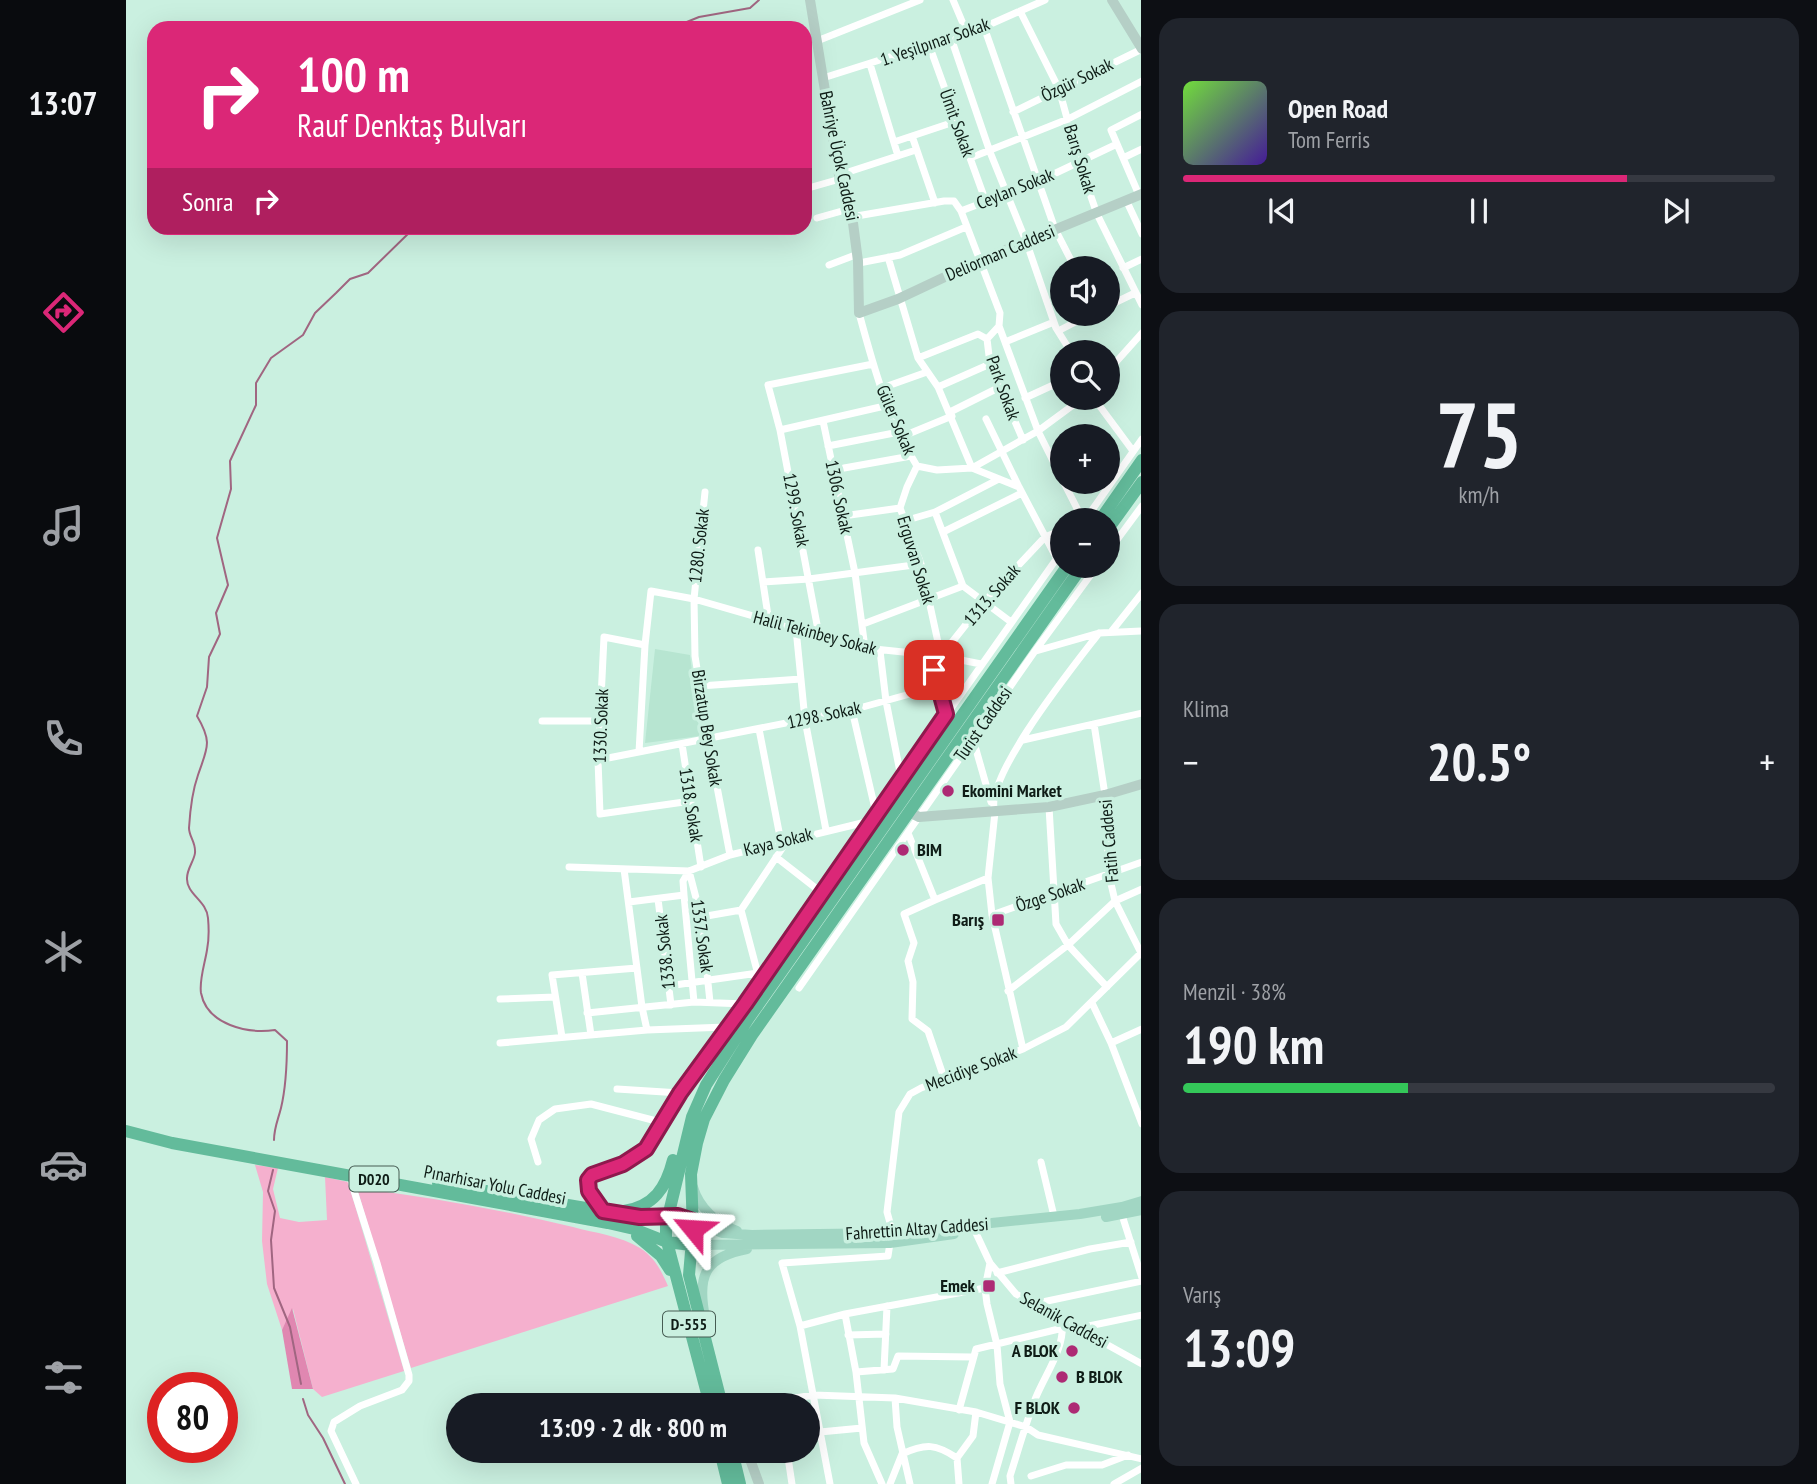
<!DOCTYPE html>
<html lang="tr">
<meta charset="utf-8">
<style>
:root{--surface:#171b24;--page:#20242c;--text:#f1f3f6;--muted:#9ea1a6;--line:#363941;--accent:#db2777}
body{margin:0;font-family:"PT Sans Narrow",sans-serif;background:var(--page);color:var(--text);height:100vh;display:flex;flex-direction:column;font-size:26px;white-space:nowrap}
*{box-sizing:border-box;margin:0}
p{font-size:23px;color:var(--muted)}
.icon{flex:none;width:38px;height:38px;fill:none;stroke:currentColor;stroke-width:2;stroke-linecap:round;stroke-linejoin:round}
.map{position:relative;flex:1;overflow:hidden}
.drawer{display:flex;flex-direction:column;gap:18px;padding:18px;background:#0d0f14;width:676px}
.drawer>*{flex:none}
.banner{position:absolute;left:21px;top:21px;width:665px;height:214px;border-radius:21px;box-shadow:0 7px 28px #0002;background:#db2777;color:#fff;overflow:hidden}
.buttons{position:absolute;left:924px;top:256px;display:grid;gap:14px}
.buttons a{display:grid;place-items:center;width:70px;height:70px;border-radius:50%;background:var(--surface);box-shadow:0 7px 28px #0002;font-size:35px}
.speed{position:absolute;left:21px;top:1372px;display:flex;gap:14px;font-size:35px;font-weight:700;text-align:center}
.speed>*{display:grid;place-content:center;width:91px;height:91px;border-radius:50%;background:var(--surface);box-shadow:0 7px 28px #0002;line-height:1}
.speed .limit{border:10px solid #d22;background:#fff;color:#111}
.pin{position:absolute;display:grid;place-items:center;width:60px;height:60px;color:#fff;margin:-30px;border-radius:14px;box-shadow:0 4px 10px #0006}
.me{position:absolute;width:77px;margin:-38px;rotate:297deg;stroke-linejoin:round;filter:drop-shadow(0 0 5px #0008)}
.turn{display:flex;align-items:center;gap:24px;height:147px;padding:0 35px;font-size:32px}
.turn .icon{width:91px;height:91px;stroke-width:2.5}
.turn b{display:block;font-size:49px;line-height:60px}
.then{display:flex;align-items:center;height:66px;padding:0 35px;background:#0003;gap:14px;font-size:26px}
.big{font-size:52px;font-weight:700;line-height:1.1}
.drawer .card{flex:1;display:flex;flex-direction:column;justify-content:center;gap:10px;min-width:0;padding:0 24px;border-radius:21px;background:var(--page)}
.drawer .dial{align-items:center;gap:0}
.dial b{font-size:91px;line-height:1}
.song{display:flex;align-items:center;gap:21px}
.cover{width:84px;height:84px;border-radius:10px;background:linear-gradient(135deg,hsl(100 70% 55%),hsl(260 70% 35%))}
.played{height:7px;border-radius:4px;background:linear-gradient(90deg,var(--accent) 75%,var(--line) 75%)}
.keys{display:flex;justify-content:space-around;direction:ltr}
.heat{display:flex;justify-content:space-between;align-items:center;font-size:38px;direction:ltr}
.charge{height:10px;border-radius:5px;background:linear-gradient(90deg,#34c759 38%,var(--line) 0)}
.trip{position:absolute;left:320px;top:1393px;width:374px;height:70px;border-radius:35px;background:var(--surface);box-shadow:0 7px 28px #0002;font-weight:700;line-height:70px;text-align:center}
main{display:flex;flex:1;min-height:0}
.tabs{display:flex;flex-direction:column;width:126px;justify-content:space-around;align-items:center;background:#090b0e;color:var(--muted)}
.tabs .icon{width:49px;height:49px}
.tabs .selected{color:var(--accent)}
.tabs b{font-size:32px;color:var(--text)}
.map>svg:first-child{display:block}
.built{fill:#b7e5d1}
.green{fill:#f5b0ce}
.forest{fill:#e087b1}
.lines{fill:none;stroke-linecap:round;stroke-linejoin:round}
.stream{stroke:#a06681;stroke-width:2}
.street{stroke:#fff;stroke-width:7}
.secondary{stroke:#b5cfc6;stroke-width:10}
.primary{stroke:#a1d6c3;stroke-width:10}
.highway{stroke:#63bb9b;stroke-width:12}
.route-casing{stroke:#8e194d;stroke-width:18}
.route{stroke:#db2777;stroke-width:12}
.poi-dot{fill:#ad2a74;stroke:#caf0e0;stroke-width:2.5}
.labels{text-anchor:middle;stroke-width:7;stroke-linejoin:round;paint-order:stroke}
.shield{fill:#caf0e0;stroke:#465c53;stroke-width:2}
.shield-label{font-size:16px;font-weight:bold;fill:#0e1c16}
.street-label{font-size:18px;fill:#0e1c16;stroke:#caf0e0}
.poi-label{font-size:18px;font-weight:bold;fill:#0e1c16;stroke:#caf0e0;text-anchor:end}
</style>
<main>
<nav class="tabs">
<b>13:07</b>
<svg class="icon selected" aria-label="directions" viewBox="0 0 24 24"><path d="M12 3l9 9-9 9-9-9zM9 14v-3h6M13 9l2 2-2 2"/></svg>
<svg class="icon" aria-label="music" viewBox="0 0 24 24"><path d="M9 18V5l10-2v13"/><circle cx="6" cy="18" r="3"/><circle cx="16" cy="16" r="3"/></svg>
<svg class="icon" aria-label="phone" viewBox="0 0 24 24"><path d="M5 4h4l2 5-3 2q2 4 5 5l2-3 5 2v4C11 20 4 13 5 4z"/></svg>
<svg class="icon" aria-label="climate" viewBox="0 0 24 24"><path d="M12 3v18M4 7l16 10M4 17L20 7"/></svg>
<svg class="icon" aria-label="car" viewBox="0 0 24 24"><path d="M5 17H2v-5l4-1 3-4h7l3 4 3 1v5h-3M9 17h6M6 11h13"/><circle cx="7" cy="17" r="2"/><circle cx="17" cy="17" r="2"/></svg>
<svg class="icon" aria-label="filters" viewBox="0 0 24 24"><path d="M4 7h16M4 17h16"/><circle cx="9" cy="7" r="2"/><circle cx="15" cy="17" r="2"/></svg>
</nav>
<div class="map">
<svg width="1016" height="1484" viewBox="0 0 1016 1484">
<rect width="100%" height="100%" fill="#caf0e0"/>
<path class="built" d="M529,649L564,655L574,736L519,743Z"/>
<path class="green" d="M129,1165L152,1168L147,1189L154,1218L173,1222L201,1220L199,1177L222,1182L278,1371L196,1397L187,1389L167,1309L156,1330L141,1284L136,1241L137,1192Z
M231,1188C304,1197 376,1210 447,1227C469,1233 495,1236 514,1248C529,1258 535,1270 542,1286L285,1368Z"/>
<path class="forest" d="M166,1308L187,1389H166L156,1330Z"/>
<g class="lines">
<path class="stream" d="M546,28L573,17L624,8L633,0
M148,1140C148,1128 152,1120 155,1108C160,1087 161,1063 161,1041L149,1030C122,1034 81,1025 75,993C73,980 79,963 81,950C83,940 83,929 82,918C81,901 60,894 61,878C61,869 68,861 69,853C70,842 63,837 63,828C64,811 66,792 72,775C81,748 87,743 71,716L81,687L83,657L94,634L90,613L102,585L91,538L105,489L104,461L130,405V383L145,358L177,335L189,313L210,293L224,279L242,273L288,228
M147,1170L142,1191L149,1211L145,1240L148,1288L164,1327L175,1384
M177,1399L182,1415L197,1438L219,1484"/>
<path class="street" d="M827,0L841,33
M894,11L933,89L953,162L971,214L1016,305
M858,27L929,229L949,268
M825,38L864,152L900,241L930,328L945,352
M691,41L794,0
M803,45L860,202
M744,64L772,156
M697,78L858,27L919,0
M887,112L1016,49
M786,136L809,203
M768,142L831,121
M991,144L1013,195
M844,158L942,119L1016,81
M997,158L1016,149
M713,175L790,150
M679,189L714,179
M1001,202L1016,234
M725,217L818,201H828L835,211
M691,218L723,209
M762,257L792,358L812,387L846,468L912,431L958,397
M733,263L774,255L840,227
M703,265L732,254
M997,268L1016,259
M982,306L1009,293
M733,313C747,365 762,420 791,466L811,470L846,468L893,487L931,559
M873,326L912,431L936,479
M932,331L967,313
M879,342L928,322
M792,358L852,334L861,339
M982,371L1016,333
M812,387L864,364
M756,388L801,372
M967,397L1007,451
M899,398L936,381
M824,412L874,387
M860,419L893,487
M697,421L729,573L739,648
M654,430L763,405
M775,437L826,416
M897,440L864,364L861,339L873,326L874,313L835,211L913,181L991,144L985,130L1016,114
M702,446L773,432
M791,466L781,487L774,508L795,564L815,656
M707,470L785,456
M937,481L957,520
M579,492L568,599L569,656L584,750L604,855
M809,512L837,586L885,622
M717,516L774,508
M959,520L1016,439
M778,521L809,512L873,479
M817,532L896,493
M632,550L643,622
M982,552L1016,506
M637,582L683,579L795,564
M737,624L837,586
M670,629L679,720L700,830
M985,632L1016,593
M693,635L654,430L642,385L747,364
M519,645L478,637L472,760L474,814L565,801
M754,651L760,701L775,777
M910,651L973,633L1016,631
M804,654L820,714
M815,656L857,603L919,537L936,530
M574,686L675,679
M726,710L750,813
M416,721H474
M633,729L655,842
M847,739L865,802
M897,740L1016,713
M556,744L575,867
M513,752L519,645L525,591L568,599L739,648L815,656L855,664
M472,760L726,710L813,686
M923,807L930,924L942,945L981,987
M782,833L809,900L862,878
M650,857L696,893
M443,867L563,871L604,855L744,821L760,822
M498,869L516,1007L521,1030
M563,871L575,917L584,1002
M563,871L557,881L558,895L568,1002
M532,899L545,1005
M809,900L778,914L788,943L782,961L787,982L786,1019L802,1031L818,1078
M503,902L558,895
M866,915L1016,862
M575,917L615,910
M456,973L465,1035
M634,982L615,910L661,841
M542,986L632,973
M673,988L909,651L972,565
M882,991L942,945L989,901L1016,889
M374,999L429,997
M966,1003L985,1043L1016,1124
M461,1013L568,1002L619,1004
M436,1037L426,975L511,968
M374,1043L521,1030L600,1027
M985,1043L1016,1029
M897,1049L866,915L862,878L869,812C856,779 950,663 973,633
M491,1089L554,1093
M412,1162L405,1139L413,1120L429,1109L465,1104L538,1123
M915,1162L928,1216
M223,1175L251,1263L283,1375V1381L276,1390L234,1406L208,1422L205,1431L230,1484
M477,1211L463,1191L462,1180C470,1170 485,1169 496,1164C527,1149 539,1121 554,1093L936,551
M996,1215L1016,1278
M849,1231L864,1263L890,1294L1016,1364
M768,1237L761,1212L773,1112L784,1094L795,1088L897,1049L940,1027L1015,953L989,901L983,875L979,795L968,724
M864,1263L859,1288L861,1304L871,1345L874,1384L884,1422L866,1484
M871,1273L964,1249L1005,1242
M907,1304L1016,1281
M719,1314L730,1372L738,1443L756,1484
M674,1326L719,1314L859,1288
M953,1328L1016,1315
M722,1335L760,1334
M758,1370L761,1306
M730,1372L767,1369L772,1356L846,1357
M769,1398L771,1427L784,1484
M624,1405L688,1395L769,1398L850,1412L900,1427L912,1435L1016,1459
M833,1410L850,1349L937,1328
M694,1432L736,1428
M661,1451L666,1484
M905,1476L940,1465H976L1002,1455
M704,1484L674,1326L656,1263L762,1256L764,1243
M764,1484L776,1454C800,1443 810,1444 831,1458
M833,1484L831,1458L847,1436L850,1412
M885,1484L884,1476C892,1451 899,1426 908,1402C918,1375 940,1349 936,1319
M988,1484L1016,1468"/>
<path class="secondary" d="M684,0L713,175L727,223L732,261L733,313L772,299L855,260L1016,194
M986,0L1016,49
M783,812L793,817L923,807L979,795L1016,784
M621,1451L633,1484"/>
<path class="primary" d="M567,1187C573,1208 591,1224 611,1231
M980,1217L1016,1210
M567,1221L596,1233L626,1235L768,1233L954,1214L996,1207L1016,1201
M565,1245L764,1243L828,1234
M579,1317C571,1277 578,1257 621,1249"/>
<path class="highway" d="M974,520L1016,460
M982,529L1016,482
M0,1131L46,1143L482,1223L508,1229L541,1242L565,1245
M312,1183L507,1216H552L567,1221
M498,1211C528,1206 540,1188 547,1160
M511,1236L535,1256L544,1270
M584,1405L540,1238V1225L566,1117L580,1085L622,1019L942,565
M596,1405L563,1275L567,1229L565,1174L571,1143L578,1119L598,1080L626,1035L957,565
M594,1451L602,1484
M606,1451L614,1484"/>
</g>
<g class="lines">
<g class="route-casing">
<path id="route" d="M567,1229V1221L552,1216L514,1217L477,1211L463,1191L462,1180L466,1175L497,1164L520,1149L554,1093L619,1004L820,714L808,670"/>
</g>
<use href="#route" class="route"/>
</g>
<g class="poi-dot">
<circle cx="822" cy="791" r="7"/>
<circle cx="777" cy="850" r="7"/>
<rect x="865" y="913" width="14" height="14" rx="3.5"/>
<rect x="856" y="1279" width="14" height="14" rx="3.5"/>
<circle cx="946" cy="1351" r="7"/>
<circle cx="936" cy="1377" r="7"/>
<circle cx="948" cy="1408" r="7"/>
</g>
<g class="labels">
<g class="shield">
<rect x="223.5" y="1166.5" width="49" height="25" rx="5"/>
<rect x="537" y="1311.5" width="52" height="25" rx="5"/>
</g>
<g class="shield-label">
<text x="248" y="1185">D020</text>
<text x="563" y="1330">D-555</text>
</g>
<g class="street-label">
<text transform="translate(809 42) rotate(-19)" y="6">1. Yeşilpınar Sokak</text>
<text transform="translate(951 80) rotate(-26)" y="6">Özgür Sokak</text>
<text transform="translate(831 123) rotate(70)" y="6">Ümit Sokak</text>
<text transform="translate(713 156) rotate(78)" y="6">Bahriye Üçok Caddesi</text>
<text transform="translate(954 159) rotate(73)" y="6">Barış Sokak</text>
<text transform="translate(889 189) rotate(-22)" y="6">Ceylan Sokak</text>
<text transform="translate(874 253) rotate(-23)" y="6">Deliorman Caddesi</text>
<text transform="translate(877 388) rotate(70)" y="6">Park Sokak</text>
<text transform="translate(770 420) rotate(67)" y="6">Güler Sokak</text>
<text transform="translate(713 497) rotate(78)" y="6">1306. Sokak</text>
<text transform="translate(670 510) rotate(79)" y="6">1299. Sokak</text>
<text transform="translate(573 546) rotate(-84)" y="6">1280. Sokak</text>
<text transform="translate(790 560) rotate(73)" y="6">Erguvan Sokak</text>
<text transform="translate(866 595) rotate(-49)" y="6">1313. Sokak</text>
<text transform="translate(689 633) rotate(15)" y="6">Halil Tekinbey Sokak</text>
<text transform="translate(698 715) rotate(-12)" y="6">1298. Sokak</text>
<text transform="translate(857 724) rotate(-55)" y="6">Turist Caddesi</text>
<text transform="translate(475 726) rotate(-88)" y="6">1330. Sokak</text>
<text transform="translate(581 728) rotate(81)" y="6">Birzatup Bey Sokak</text>
<text transform="translate(565 805) rotate(81)" y="6">1318. Sokak</text>
<text transform="translate(983 841) rotate(-95)" y="6">Fatih Caddesi</text>
<text transform="translate(652 842) rotate(-14)" y="6">Kaya Sokak</text>
<text transform="translate(924 895) rotate(-19)" y="6">Özge Sokak</text>
<text transform="translate(576 936) rotate(82)" y="6">1337. Sokak</text>
<text transform="translate(539 952) rotate(-96)" y="6">1338. Sokak</text>
<text transform="translate(845 1069) rotate(-21)" y="6">Mecidiye Sokak</text>
<text transform="translate(369 1185) rotate(11)" y="6">Pınarhisar Yolu Caddesi</text>
<text transform="translate(791 1229) rotate(-4)" y="6">Fahrettin Altay Caddesi</text>
<text transform="translate(938 1320) rotate(29)" y="6">Selanik Caddesi</text>
</g>
<g class="poi-label">
<text x="836" y="797" text-anchor="start">Ekomini Market</text>
<text x="791" y="856" text-anchor="start">BIM</text>
<text x="858" y="926">Barış</text>
<text x="849" y="1292">Emek</text>
<text x="932" y="1357">A BLOK</text>
<text x="950" y="1383" text-anchor="start">B BLOK</text>
<text x="934" y="1414">F BLOK</text>
</g>
</g>
</svg>
<div class="buttons">
<a><svg class="icon" aria-label="sound" viewBox="0 0 24 24"><path d="M4 9h4l5-4v14l-5-4H4zM17 9q2 3 0 6"/></svg></a>
<a><svg class="icon" aria-label="search" viewBox="0 0 24 24"><circle cx="10" cy="10" r="6"/><path d="M15 15l6 6"/></svg></a>
<a>+</a>
<a>−</a>
</div>
<div class="speed"><div class="limit">80</div></div>
<div class="pin" style="left:808px;top:670px;background:#d93025"><svg class="icon" aria-label="arrive" viewBox="0 0 24 24"><path d="M6 21V4h12l-3 4 3 4H6"/></svg></div>
<svg class="me" style="left:567px;top:1229px" viewBox="-20 -20 40 40"><path d="M0-17L14 15 0 8-14 15z" fill="#db2777" stroke="#fff" stroke-width="4"/></svg>
<div class="trip">13:09 · 2 dk · 800 m</div>
<div class="banner">
<div class="turn"><svg class="icon" aria-label="right" viewBox="0 0 24 24"><path d="M7 20v-9h11M14 6l5 5-5 5"/></svg><div><b>100 m</b>Rauf Denktaş Bulvarı</div></div>
<div class="then">Sonra<svg class="icon" aria-label="right" viewBox="0 0 24 24"><path d="M7 20v-9h11M14 6l5 5-5 5"/></svg></div>
</div>
</div>
<section class="drawer">
<div class="card">
<div class="song"><i class="cover"></i><div><b>Open Road</b><p>Tom Ferris</p></div></div>
<div class="played"></div>
<div class="keys"><svg class="icon" aria-label="previous" viewBox="0 0 24 24"><path d="M18 5L8 12l10 7zM5 5v14"/></svg><svg class="icon" aria-label="pause" viewBox="0 0 24 24"><path d="M8 5v14M16 5v14"/></svg><svg class="icon" aria-label="next" viewBox="0 0 24 24"><path d="M6 5l10 7-10 7zM19 5v14"/></svg></div>
</div>
<div class="card dial"><b>75</b><p>km/h</p></div>
<div class="card"><p>Klima</p>
<div class="heat"><a>−</a><b class="big">20.5°</b><a>+</a></div>
</div>
<div class="card"><p>Menzil · 38%</p><b class="big">190 km</b><div class="charge"></div></div>
<div class="card"><p>Varış</p><b class="big">13:09</b></div>
</section>
</main>
